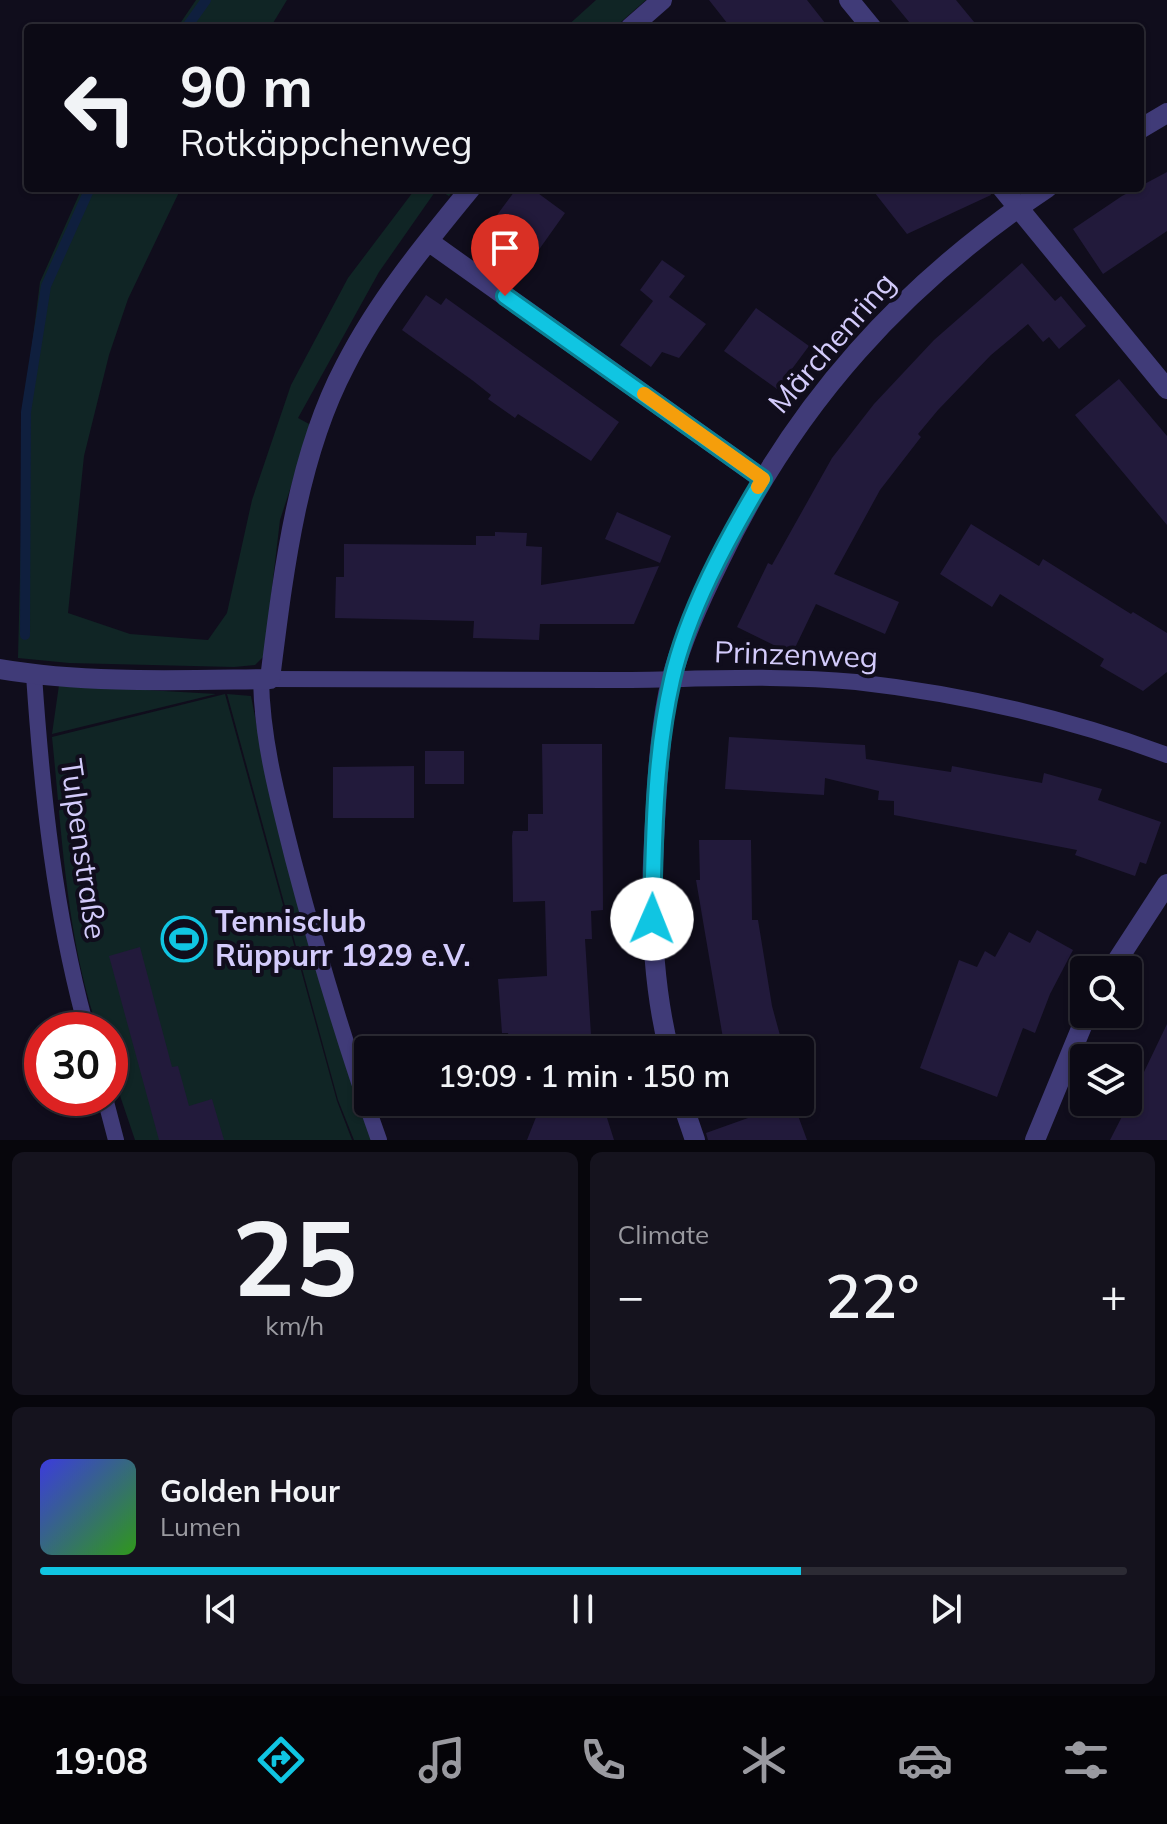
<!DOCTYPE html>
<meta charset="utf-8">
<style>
:root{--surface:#0c0a15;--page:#15131e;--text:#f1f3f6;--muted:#9a9aa0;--line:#2c2b34;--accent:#10c5e2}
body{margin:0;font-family:Mulish,sans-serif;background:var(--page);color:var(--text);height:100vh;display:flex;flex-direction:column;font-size:30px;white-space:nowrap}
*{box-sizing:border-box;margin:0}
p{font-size:26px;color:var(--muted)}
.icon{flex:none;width:44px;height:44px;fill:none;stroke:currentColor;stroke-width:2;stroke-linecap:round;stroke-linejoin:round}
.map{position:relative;height:1140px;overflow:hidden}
.side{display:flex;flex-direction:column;gap:12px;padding:12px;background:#07060c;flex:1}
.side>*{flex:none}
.banner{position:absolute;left:24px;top:24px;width:1120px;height:168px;border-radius:8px;box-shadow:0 2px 6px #0004,0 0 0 2px var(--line);background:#0c0a15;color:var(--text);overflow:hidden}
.tools{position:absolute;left:1070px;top:956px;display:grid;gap:16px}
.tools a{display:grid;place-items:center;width:72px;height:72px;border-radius:8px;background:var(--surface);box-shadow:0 2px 6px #0004,0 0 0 2px var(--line);font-size:40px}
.speed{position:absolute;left:24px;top:1012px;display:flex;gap:16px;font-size:40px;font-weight:700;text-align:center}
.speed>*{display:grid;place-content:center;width:104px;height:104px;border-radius:50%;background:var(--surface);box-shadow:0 2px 6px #0004,0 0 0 2px var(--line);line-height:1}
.speed .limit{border:12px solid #d22;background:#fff;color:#111}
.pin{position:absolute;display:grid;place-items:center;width:68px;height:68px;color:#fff;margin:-82px -34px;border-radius:50% 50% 50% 0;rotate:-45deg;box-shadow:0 0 8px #0007}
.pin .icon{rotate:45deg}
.me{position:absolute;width:88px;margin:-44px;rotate:1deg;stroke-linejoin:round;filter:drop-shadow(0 0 6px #0008)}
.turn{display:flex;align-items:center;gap:28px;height:168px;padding:0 24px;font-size:36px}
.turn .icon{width:104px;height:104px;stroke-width:2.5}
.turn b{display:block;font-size:56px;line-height:68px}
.big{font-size:60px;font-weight:600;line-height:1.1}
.side .widget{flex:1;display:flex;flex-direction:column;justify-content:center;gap:12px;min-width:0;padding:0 28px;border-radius:12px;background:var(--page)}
.side .dial{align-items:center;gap:0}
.dial b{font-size:104px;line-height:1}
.song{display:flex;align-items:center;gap:24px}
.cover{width:96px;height:96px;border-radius:12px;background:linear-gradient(135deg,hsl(240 70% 55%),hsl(110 70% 35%))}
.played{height:8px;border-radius:4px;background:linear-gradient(90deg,var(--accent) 70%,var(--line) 70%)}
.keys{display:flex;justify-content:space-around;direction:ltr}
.heat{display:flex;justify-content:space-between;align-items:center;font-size:44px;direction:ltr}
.side .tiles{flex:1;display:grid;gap:12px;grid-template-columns:1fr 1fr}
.widget:last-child{grid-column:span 2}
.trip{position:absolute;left:354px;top:1036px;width:460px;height:80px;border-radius:8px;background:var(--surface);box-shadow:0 2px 6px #0004,0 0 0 2px var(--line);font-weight:600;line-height:80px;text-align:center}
.tabs{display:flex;height:128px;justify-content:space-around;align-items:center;background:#050408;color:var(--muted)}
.tabs .icon{width:56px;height:56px}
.tabs .current{color:var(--accent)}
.tabs b{font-size:36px;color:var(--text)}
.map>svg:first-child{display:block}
.green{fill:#102525}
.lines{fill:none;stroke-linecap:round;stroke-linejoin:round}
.stream{stroke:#0f1f3e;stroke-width:10}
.building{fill:#221a3b}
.service{stroke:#403b78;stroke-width:16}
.minor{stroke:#403b78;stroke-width:20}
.route-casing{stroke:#0a8093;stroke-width:20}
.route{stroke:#10c5e2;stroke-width:14}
.slow{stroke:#f59e0b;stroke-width:14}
.labels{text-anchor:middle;stroke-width:8;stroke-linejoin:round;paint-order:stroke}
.street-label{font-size:30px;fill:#d3cbfb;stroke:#100d1c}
.poi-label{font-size:30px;font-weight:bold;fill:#d3cbfb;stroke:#100d1c;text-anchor:start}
</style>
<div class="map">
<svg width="1167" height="1140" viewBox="0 0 1167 1140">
<rect width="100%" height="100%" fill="#100d1c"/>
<path class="green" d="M196,0H287L270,28H177Z
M596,0H646L614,28H565Z
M82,188H181L128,299L109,355L84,456L68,613L130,634L208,640L227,613L252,500L291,385L348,278L416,188H456L449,196L437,189L379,272L298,418L311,425L280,520L264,656L255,665L234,667L69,663L18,658L24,410L40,282Z
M59,685L216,694L52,734Z
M225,694L337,1101L352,1140H135L110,1066V1030H98C66,936 62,834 52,737Z
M227,694L251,696L268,784L380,1140H354L338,1100Z"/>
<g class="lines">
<path class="stream" d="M186,28L206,0
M25,635L26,412L46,286L90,188"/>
</g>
<path class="building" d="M709,0H807L829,28H731Z
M891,0H956L979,28H914Z
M1167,172V231L1103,274L1073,229L1122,196Z
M517,188H531L565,213L538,251L494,219Z
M871,188H989L991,195L907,234Z
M662,260L685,276L669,297L706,324L679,358L662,352L651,367L620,345L653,301L640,290Z
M1022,263L1055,301L1061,296L1086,326L1059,349L1049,337L1043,342L1028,324L991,355L938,410L918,434L921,437L880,490L834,574L899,602L885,634L816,604L792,654L737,627L768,563L772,565L832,458L874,404L934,340Z
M426,295L441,305L446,298L619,422L591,461L518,414L515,418L488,399L491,395L472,380L402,330Z
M756,308L809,346L777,389L724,351Z
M1119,379L1167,436V525L1075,415Z
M617,512L671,536L660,563L605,539Z
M971,524L1039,566L1043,559L1131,614L1133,612L1167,633V672L1143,691L1100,666L1104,659L1000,594L992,607L940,574Z
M495,532L527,533L526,546L542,547L541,585L659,566L634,624H540L539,640L473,638L474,621L335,618L336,577H344V544L476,545V536H495Z
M729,737L865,745L866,759L951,772L952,766L1042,783L1044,773L1102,789L1098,800L1161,822L1146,864L1140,862L1135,876L1075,855L1077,850L894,815V801L878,800L879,791L825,778L824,795L725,789Z
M542,744H602L603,910L591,911L592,939H585L591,1035L509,1042L508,1033H502L498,979L547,976L545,901L513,902L512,836L513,831H528V814H543Z
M425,751H464V784H425Z
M414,766V818H333V767Z
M699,840H751L752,920H758L772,1006L781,1039L766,1043L767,1050H725L696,880H700Z
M1037,930L1073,950L1050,994L1035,1033L1023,1028L997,1097L920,1068L959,960L977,967L985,951L995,957L1009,932L1030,943Z
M140,947L172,1067L178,1066L189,1106L212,1099L224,1140H159L109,956Z
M1167,1024V1140H1110L1132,1097Z
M542,1102H602L614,1140H527Z
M758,1102H793L807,1140H708L706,1133L762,1113Z"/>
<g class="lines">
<path class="service" d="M34,675C42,794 55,915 87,1030
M261,679C262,741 278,799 293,859C318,954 346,1048 379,1140
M270,679C383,679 496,680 609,680C691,680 775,674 856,682C963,694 1067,718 1167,755
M105,1098L116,1140"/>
<path class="minor" d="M849,0L872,28
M630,28L662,0
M1140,129L1167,113
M1002,188L1167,389
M428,241L763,479
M0,669C89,684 181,680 270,679C283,576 296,459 345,366C378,301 425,244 471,188
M1111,970L1167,884
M669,1050C652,982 650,909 654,840C657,787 659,728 672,677C683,637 701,598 720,560C795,403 903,284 1047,188
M682,1102L695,1140
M1035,1140L1087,1014"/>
</g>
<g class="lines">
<g class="route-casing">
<path id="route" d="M505,296L763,479C727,539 687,612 672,680C654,758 654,840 652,919"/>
</g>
<use href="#route" class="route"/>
<path class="slow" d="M644,394L763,479L758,487"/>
</g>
<defs>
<g id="stadium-ring" transform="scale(2.3)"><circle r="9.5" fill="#100d1c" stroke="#10c5e2" stroke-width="1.5"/><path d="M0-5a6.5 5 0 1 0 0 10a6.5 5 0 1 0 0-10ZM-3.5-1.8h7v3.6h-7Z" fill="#10c5e2"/></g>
</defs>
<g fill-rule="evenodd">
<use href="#stadium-ring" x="184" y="939"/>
</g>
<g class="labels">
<g class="street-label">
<text transform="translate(832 343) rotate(-49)" y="10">Märchenring</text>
<text transform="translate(796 655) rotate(2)" y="10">Prinzenweg</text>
<text transform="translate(83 849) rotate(82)" y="10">Tulpenstraße</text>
</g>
<g class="poi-label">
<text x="215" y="932">Tennisclub<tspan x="215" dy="34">Rüppurr 1929 e.V.</tspan></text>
</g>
</g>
</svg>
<div class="tools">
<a><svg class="icon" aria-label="search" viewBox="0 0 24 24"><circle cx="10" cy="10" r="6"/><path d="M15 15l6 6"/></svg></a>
<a><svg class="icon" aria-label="layers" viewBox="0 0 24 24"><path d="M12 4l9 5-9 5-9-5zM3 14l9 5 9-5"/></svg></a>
</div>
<div class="speed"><div class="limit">30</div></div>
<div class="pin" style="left:505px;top:296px;background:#d93025"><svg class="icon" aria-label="arrive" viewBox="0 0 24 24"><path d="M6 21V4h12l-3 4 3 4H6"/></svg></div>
<svg class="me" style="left:652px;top:919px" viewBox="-20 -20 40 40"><circle r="19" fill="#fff"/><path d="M0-13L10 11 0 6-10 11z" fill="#10c5e2"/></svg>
<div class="trip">19:09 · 1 min · 150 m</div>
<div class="banner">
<div class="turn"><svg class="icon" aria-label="left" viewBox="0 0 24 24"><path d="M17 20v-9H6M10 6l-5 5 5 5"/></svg><div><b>90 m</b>Rotkäppchenweg</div></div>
</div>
</div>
<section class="side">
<div class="tiles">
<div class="widget dial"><b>25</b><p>km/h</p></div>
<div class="widget"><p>Climate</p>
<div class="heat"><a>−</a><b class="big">22°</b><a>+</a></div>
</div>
<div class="widget">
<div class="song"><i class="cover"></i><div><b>Golden Hour</b><p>Lumen</p></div></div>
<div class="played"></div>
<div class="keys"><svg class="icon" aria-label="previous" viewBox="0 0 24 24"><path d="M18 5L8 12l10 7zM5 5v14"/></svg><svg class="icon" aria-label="pause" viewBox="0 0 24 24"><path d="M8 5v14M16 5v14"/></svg><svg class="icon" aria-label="next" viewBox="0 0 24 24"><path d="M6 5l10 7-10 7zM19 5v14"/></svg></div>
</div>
</div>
</section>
<nav class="tabs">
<b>19:08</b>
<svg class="icon current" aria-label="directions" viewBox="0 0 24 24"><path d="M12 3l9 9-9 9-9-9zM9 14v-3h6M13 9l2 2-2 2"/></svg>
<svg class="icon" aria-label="music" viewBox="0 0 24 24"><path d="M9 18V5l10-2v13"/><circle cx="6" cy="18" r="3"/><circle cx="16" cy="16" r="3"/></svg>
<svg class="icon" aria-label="phone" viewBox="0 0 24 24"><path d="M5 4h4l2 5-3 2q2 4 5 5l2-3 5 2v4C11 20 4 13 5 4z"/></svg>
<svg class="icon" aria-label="climate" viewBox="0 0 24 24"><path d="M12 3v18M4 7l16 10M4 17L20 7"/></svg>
<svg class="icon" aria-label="car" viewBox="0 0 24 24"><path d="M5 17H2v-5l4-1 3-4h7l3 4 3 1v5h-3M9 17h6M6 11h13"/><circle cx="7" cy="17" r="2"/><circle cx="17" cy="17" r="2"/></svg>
<svg class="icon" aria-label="filters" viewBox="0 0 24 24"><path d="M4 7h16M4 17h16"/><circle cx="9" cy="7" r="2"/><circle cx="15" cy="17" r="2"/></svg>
</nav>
